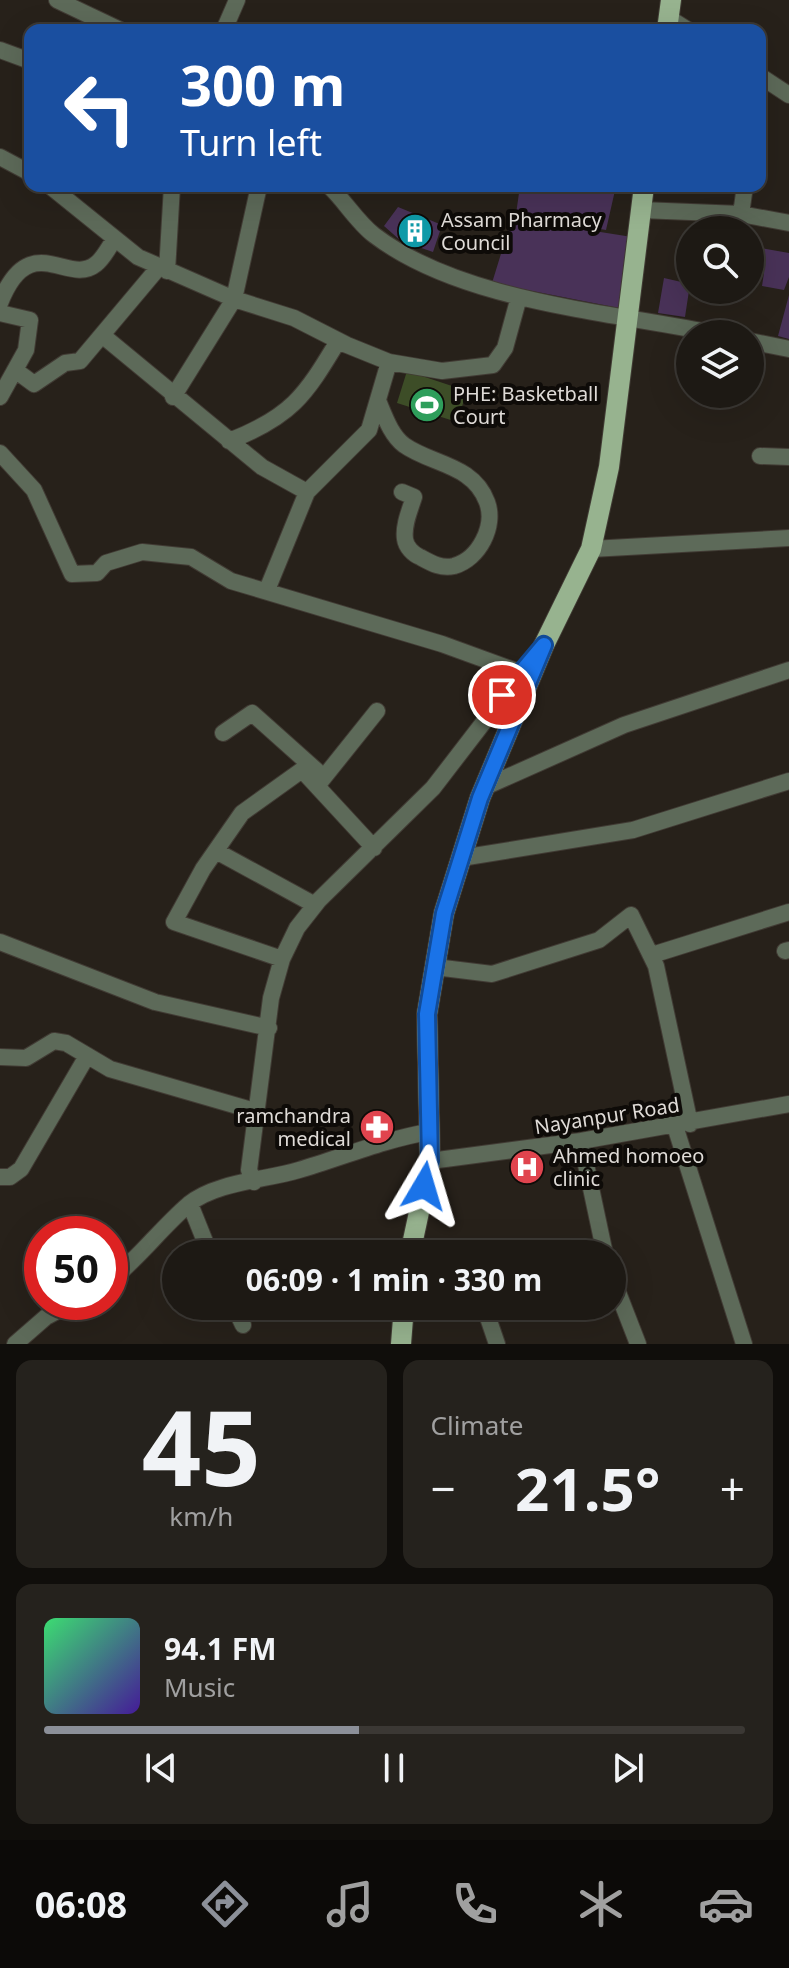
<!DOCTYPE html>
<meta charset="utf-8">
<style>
:root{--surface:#1d1914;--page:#25221d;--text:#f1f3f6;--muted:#a0a0a0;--line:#3b3834;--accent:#8c9099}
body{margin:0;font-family:"Noto Sans",sans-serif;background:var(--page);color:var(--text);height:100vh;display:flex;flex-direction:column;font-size:30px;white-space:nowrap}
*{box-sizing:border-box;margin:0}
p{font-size:26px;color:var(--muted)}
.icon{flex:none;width:44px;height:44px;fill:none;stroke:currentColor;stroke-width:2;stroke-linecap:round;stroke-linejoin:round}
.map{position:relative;height:1344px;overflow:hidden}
.side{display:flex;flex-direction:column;gap:16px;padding:16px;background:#100e0b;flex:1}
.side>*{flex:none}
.hud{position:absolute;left:24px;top:24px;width:742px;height:168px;border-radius:16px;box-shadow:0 8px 32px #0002,0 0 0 2px var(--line);background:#1a4fa0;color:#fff;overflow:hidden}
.fabs{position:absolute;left:676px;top:216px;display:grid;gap:16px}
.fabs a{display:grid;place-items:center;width:88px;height:88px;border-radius:50%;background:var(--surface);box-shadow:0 8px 32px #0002,0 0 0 2px var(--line);font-size:40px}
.speed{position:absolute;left:24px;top:1216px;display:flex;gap:16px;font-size:40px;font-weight:700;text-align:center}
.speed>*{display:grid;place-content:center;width:104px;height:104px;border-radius:50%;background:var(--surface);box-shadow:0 8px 32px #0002,0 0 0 2px var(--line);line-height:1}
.speed .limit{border:12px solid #d22;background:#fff;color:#111}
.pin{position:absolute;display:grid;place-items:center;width:68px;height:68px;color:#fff;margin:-34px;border:4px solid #fff;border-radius:50%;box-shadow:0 2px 8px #0007}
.me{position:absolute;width:88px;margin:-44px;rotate:7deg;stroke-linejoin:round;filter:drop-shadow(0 0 6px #0008)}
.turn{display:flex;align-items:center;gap:28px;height:168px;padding:0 24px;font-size:36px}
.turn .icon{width:104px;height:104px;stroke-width:2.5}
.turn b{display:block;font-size:56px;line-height:68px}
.big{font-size:60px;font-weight:700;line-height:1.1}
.side .card{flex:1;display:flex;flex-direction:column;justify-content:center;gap:12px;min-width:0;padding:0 28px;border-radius:16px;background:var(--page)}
.side .dial{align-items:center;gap:0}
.dial b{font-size:104px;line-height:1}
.song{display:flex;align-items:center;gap:24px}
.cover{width:96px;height:96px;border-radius:12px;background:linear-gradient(135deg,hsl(140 70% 55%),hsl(260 70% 35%))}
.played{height:8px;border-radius:4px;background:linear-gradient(90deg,var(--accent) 45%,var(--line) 45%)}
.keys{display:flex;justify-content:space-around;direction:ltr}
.heat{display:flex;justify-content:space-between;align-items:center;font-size:44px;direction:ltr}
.side .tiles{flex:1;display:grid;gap:16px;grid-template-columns:1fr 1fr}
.card:last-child{grid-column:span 2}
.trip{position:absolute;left:162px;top:1240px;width:464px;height:80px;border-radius:40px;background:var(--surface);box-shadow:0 8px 32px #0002,0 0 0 2px var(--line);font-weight:700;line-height:80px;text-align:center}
.menu{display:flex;height:128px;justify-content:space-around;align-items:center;background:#0c0a08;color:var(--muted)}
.menu .icon{width:56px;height:56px}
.menu .current{color:var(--accent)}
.menu b{font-size:36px;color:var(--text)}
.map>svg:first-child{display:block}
.green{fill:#3d4d27}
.building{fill:#493258}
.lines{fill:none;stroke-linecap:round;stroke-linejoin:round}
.minor-casing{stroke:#413b34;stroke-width:18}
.major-casing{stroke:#413b34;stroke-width:22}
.minor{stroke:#5d6a59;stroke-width:16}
.major{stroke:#97b38f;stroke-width:20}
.route-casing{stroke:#114b97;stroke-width:20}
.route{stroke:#1a73e8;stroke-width:14}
.labels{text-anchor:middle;stroke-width:8;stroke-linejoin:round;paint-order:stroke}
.poi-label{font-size:20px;fill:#dfdbd7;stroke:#0e0b08;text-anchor:start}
.street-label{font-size:20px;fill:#dfdbd7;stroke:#0e0b08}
</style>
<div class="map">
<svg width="789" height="1344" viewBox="0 0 789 1344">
<rect width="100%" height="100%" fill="#27211a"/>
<path class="green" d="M407,371L467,391L457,422L397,403Z"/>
<path class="building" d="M520,186H616L606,230L516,214Z
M398,207L442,225L433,252L401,241L384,226Z
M512,218L632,237L619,308L492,283Z
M750,246L789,253V277L784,290L762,286L764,273L759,272L757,283H750Z
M664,278L690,284L685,317L658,313Z
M789,295V339L778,336Z"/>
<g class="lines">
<g class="minor-casing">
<path id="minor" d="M57,0L120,30
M669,18L688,30
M224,30L237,0
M0,50L30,61
M760,76L789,95
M0,157L30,173
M50,186L138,257L234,299L294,318L347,345L389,362L442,371L493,365L505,348L519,297
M329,186C345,201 357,222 374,235C462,302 611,312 717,334
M641,210L741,214L789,223
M741,214L745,186
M167,271L172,186
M0,303C30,227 68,287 96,264C104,258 109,246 115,239
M0,313L30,320L26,350L0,397
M102,335L262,467L307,492L369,430L389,362
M750,341L789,349
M15,370L34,384L65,363L80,361L159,267
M173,397L234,299L259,186
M379,403C385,417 391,435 404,445C432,465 473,464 487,502C496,526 479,559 454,566C441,569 431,563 420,557C413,554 406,547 405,539C403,525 410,510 414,497L402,492
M229,441C291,417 305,396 338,341
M0,453L34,490L72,574L97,573L106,563L142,552L191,557L231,581L442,644L519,672
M760,456L789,457
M591,549L789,538
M267,590L307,492
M223,733L252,713L317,771
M317,786L377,711
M485,787L624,725L789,670
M216,851L315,905
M461,858L633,830L789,781
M0,942L155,1002L269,1028
M785,951L789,950
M652,955L789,912
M282,959L174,922L203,869L242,813L302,770L374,848
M435,967L492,974L599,940L631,915L656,966L690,1124
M0,1057L26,1058L54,1041L66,1043L110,1069L255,1111
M675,1126L744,1344
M581,1141L605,1254
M430,1161L581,1141L789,1104
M0,1177H10L21,1169L87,1056
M254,1182L249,1170L271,998L282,959L297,928L319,900L433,788L540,649
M190,1204L210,1254
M612,1277L638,1344
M110,1281C139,1258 161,1228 189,1204C216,1182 266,1180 299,1170C343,1157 383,1140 428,1132
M234,1306L243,1325
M484,1306L497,1344
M403,1312L440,1306
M15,1344L46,1317L74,1302"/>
</g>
<g class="major-casing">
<path id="major" d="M667,30L671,0
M410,1254L430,1161L427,1014L444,913L480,798L544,645L591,549L609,467L644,186
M401,1344L404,1306"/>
</g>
<use href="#minor" class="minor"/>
<use href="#major" class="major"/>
</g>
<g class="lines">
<g class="route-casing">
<path id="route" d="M424,1186L430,1161L427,1014L444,913L480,798L544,645L502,695"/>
</g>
<use href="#route" class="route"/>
</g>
<defs>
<g id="building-disc" transform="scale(1.8)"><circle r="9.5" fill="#0f9aa8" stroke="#0e0b08"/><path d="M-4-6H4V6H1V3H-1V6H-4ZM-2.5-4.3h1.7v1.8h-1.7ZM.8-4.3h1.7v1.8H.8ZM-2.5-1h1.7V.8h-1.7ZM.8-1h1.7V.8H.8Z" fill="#fff"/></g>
<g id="stadium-disc" transform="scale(1.8)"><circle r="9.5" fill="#2e9e5b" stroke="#0e0b08"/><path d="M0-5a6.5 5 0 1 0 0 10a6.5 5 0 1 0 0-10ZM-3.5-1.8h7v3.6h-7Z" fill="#fff"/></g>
<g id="pharmacy-disc" transform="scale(1.8)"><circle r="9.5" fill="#e0444e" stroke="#0e0b08"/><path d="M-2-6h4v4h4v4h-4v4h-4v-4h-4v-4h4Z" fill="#fff"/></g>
<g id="hospital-disc" transform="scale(1.8)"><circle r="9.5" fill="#e0444e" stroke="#0e0b08"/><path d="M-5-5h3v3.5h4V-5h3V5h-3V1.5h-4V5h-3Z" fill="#fff"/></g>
</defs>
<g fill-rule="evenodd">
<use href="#building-disc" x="415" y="231"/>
<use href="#stadium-disc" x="427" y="405"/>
<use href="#pharmacy-disc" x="377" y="1127"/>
<use href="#hospital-disc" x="527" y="1167"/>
</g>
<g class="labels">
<g class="poi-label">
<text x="441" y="227">Assam Pharmacy<tspan x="441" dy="23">Council</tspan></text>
<text x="453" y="401">PHE: Basketball<tspan x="453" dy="23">Court</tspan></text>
<text x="351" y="1123" text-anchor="end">ramchandra<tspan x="351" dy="23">medical</tspan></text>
<text x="553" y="1163">Ahmed homoeo<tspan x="553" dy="23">clinic</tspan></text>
</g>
<g class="street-label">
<text transform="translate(607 1116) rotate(-9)" y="7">Nayanpur Road</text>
</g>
</g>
</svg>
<div class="fabs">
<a><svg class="icon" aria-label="search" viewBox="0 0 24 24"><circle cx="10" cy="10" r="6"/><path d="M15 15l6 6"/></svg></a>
<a><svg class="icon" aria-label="layers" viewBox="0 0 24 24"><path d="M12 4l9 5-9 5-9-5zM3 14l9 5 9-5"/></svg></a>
</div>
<div class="speed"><div class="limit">50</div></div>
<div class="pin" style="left:502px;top:695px;background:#d93025"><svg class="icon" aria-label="arrive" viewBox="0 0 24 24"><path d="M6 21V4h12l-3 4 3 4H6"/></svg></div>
<svg class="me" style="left:424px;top:1186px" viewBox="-20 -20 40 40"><path d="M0-17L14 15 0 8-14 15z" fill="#1a73e8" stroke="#fff" stroke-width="4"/></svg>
<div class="trip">06:09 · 1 min · 330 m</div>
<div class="hud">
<div class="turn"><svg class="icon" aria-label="left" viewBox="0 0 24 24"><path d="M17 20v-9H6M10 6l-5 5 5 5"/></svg><div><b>300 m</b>Turn left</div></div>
</div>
</div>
<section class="side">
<div class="tiles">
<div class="card dial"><b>45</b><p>km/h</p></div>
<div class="card"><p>Climate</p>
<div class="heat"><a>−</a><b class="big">21.5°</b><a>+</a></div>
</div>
<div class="card">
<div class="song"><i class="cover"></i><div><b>94.1 FM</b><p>Music</p></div></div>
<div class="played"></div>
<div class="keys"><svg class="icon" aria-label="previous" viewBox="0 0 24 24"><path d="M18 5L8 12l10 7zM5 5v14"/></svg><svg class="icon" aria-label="pause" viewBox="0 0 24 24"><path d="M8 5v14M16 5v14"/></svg><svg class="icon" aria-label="next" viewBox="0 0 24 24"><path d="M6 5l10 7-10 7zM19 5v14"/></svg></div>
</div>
</div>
</section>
<nav class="menu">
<b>06:08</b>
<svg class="icon current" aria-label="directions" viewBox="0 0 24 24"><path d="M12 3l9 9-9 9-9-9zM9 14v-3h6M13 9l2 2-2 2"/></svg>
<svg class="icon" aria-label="music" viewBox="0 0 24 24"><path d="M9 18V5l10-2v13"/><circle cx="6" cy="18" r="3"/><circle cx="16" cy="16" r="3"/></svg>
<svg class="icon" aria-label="phone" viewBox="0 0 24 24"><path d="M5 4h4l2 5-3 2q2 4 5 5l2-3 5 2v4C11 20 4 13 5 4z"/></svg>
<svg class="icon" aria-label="climate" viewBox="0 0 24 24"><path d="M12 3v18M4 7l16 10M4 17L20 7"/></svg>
<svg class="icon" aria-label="car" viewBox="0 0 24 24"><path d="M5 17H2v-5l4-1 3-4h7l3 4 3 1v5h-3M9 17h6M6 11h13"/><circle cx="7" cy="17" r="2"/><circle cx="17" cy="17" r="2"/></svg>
</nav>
